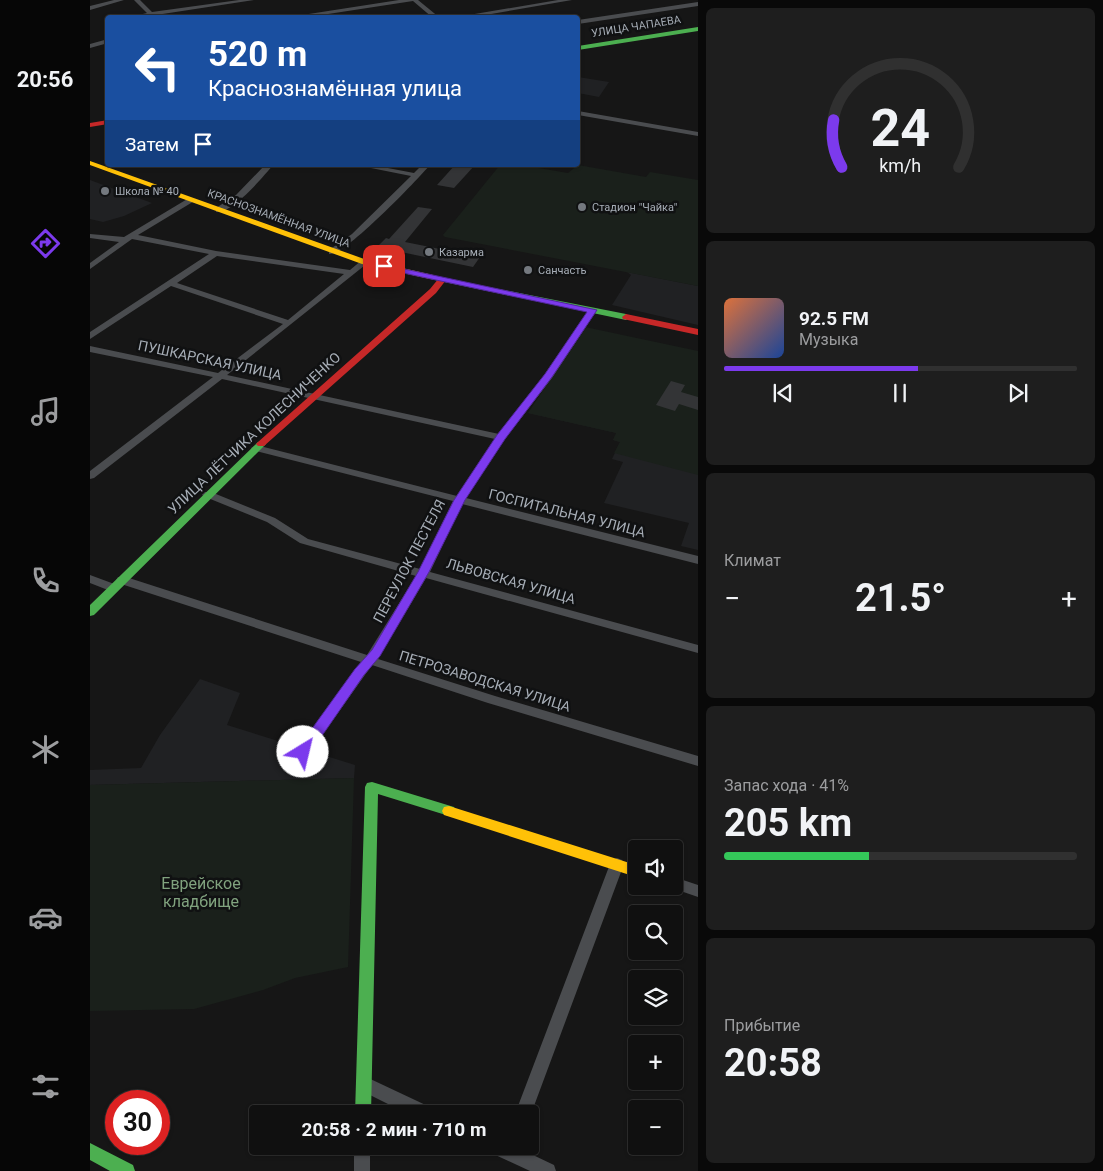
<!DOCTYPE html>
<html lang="ru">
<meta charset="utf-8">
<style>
:root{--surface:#101010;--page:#1e1e1e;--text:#f1f3f6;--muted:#9c9d9f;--line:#303030;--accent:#7c3aed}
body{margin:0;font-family:Roboto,sans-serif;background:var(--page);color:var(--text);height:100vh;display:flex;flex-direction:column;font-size:19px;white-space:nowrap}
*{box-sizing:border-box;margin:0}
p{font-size:16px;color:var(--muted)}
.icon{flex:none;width:28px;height:28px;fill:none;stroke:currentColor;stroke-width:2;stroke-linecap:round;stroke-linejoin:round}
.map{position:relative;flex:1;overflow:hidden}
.details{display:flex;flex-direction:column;gap:8px;padding:8px;background:#090909;width:405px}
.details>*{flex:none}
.guide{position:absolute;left:15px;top:15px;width:475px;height:152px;border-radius:5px;box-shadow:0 1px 4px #0004,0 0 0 1px var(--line);background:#1a4fa0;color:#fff;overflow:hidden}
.tools{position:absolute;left:538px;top:840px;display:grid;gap:10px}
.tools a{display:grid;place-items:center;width:55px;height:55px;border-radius:5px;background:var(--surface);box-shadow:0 1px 4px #0004,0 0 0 1px var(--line);font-size:25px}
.speed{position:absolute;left:15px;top:1090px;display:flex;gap:10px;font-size:25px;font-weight:700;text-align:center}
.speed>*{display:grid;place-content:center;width:65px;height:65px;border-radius:50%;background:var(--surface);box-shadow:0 1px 4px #0004,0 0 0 1px var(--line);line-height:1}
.speed .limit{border:8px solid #d22;background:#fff;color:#111}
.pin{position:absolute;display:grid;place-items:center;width:42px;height:42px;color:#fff;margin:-21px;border-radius:10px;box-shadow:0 2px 8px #0006}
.me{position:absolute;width:55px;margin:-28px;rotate:36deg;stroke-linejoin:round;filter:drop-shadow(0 0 4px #0008)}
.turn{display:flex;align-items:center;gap:18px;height:105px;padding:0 20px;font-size:22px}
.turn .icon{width:65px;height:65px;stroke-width:2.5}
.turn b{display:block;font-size:35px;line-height:42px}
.then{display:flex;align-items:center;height:48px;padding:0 20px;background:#0003;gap:10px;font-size:19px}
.big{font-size:38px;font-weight:700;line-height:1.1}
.details .tile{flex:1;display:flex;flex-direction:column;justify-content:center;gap:8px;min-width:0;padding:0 18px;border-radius:8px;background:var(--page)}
.details .dial{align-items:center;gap:0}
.dial svg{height:130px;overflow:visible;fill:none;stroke:var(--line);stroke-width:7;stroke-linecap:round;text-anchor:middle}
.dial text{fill:var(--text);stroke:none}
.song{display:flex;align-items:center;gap:15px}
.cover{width:60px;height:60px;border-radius:8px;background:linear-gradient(135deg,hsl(20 70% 55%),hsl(220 70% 35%))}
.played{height:5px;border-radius:2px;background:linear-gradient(90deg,var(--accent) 55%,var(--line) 55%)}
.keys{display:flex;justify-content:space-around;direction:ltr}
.heat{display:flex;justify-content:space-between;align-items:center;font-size:28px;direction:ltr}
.charge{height:8px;border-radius:4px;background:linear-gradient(90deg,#34c759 41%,var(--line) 0)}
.trip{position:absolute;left:159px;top:1105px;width:290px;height:50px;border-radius:5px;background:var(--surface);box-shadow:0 1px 4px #0004,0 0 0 1px var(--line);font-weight:700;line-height:50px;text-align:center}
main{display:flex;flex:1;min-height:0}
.tab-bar{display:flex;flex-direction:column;width:90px;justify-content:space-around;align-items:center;background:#060606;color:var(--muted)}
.tab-bar .icon{width:35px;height:35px}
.tab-bar .current{color:var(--accent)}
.tab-bar b{font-size:22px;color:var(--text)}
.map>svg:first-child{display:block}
.built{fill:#202123}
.green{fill:#1a201b}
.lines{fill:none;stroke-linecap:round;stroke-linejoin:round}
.stream{stroke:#293338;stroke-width:2}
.building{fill:#333436}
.street{fill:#4a4c4f;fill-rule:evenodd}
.fast{fill:#4caf50;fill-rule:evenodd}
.slow{fill:#ffc107;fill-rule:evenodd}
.jam{fill:#c62828;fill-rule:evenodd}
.route{fill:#7c3aed;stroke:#51269a}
.poi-dot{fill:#74797f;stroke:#101112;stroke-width:2}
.labels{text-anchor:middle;stroke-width:5;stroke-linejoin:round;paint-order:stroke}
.far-street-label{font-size:11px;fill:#a7aeb7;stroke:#101112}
.far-poi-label{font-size:11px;fill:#a7aeb7;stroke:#101112;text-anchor:start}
.street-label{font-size:14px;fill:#a7aeb7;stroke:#101112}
.near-park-label{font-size:16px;fill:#80a27e;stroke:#101112}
</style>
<main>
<nav class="tab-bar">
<b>20:56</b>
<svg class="icon current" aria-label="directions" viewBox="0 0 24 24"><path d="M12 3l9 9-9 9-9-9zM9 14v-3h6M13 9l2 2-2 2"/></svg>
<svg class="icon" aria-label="music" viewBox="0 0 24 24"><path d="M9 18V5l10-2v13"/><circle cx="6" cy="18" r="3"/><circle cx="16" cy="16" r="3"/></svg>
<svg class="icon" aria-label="phone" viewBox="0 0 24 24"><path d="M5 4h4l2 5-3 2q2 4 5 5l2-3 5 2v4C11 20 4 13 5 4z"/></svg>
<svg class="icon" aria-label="climate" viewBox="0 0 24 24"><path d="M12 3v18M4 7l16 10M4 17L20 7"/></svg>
<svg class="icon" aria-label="car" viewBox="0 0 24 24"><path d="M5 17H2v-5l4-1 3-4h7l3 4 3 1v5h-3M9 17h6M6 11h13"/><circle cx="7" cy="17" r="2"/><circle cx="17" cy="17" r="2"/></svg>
<svg class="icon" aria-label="filters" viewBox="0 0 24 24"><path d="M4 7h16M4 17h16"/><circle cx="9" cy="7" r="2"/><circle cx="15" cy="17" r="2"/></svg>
</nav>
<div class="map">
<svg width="608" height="1171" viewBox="0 0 608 1171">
<rect width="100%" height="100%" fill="#161616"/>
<path class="built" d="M488,77L519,82L509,97L488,93Z
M0,180L62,203L34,216L13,222L0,219Z
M537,272L608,286V325L522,305L541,275Z
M608,351V550L591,546L599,523L514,503L533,462L522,459L530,442L523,440L527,433L438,413Z
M110,679L150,693L137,725L265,765L264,778L0,785V770L51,768L70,735Z"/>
<path class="green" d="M410,165H431L478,173L488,165L556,177L560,172L608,180V286L355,237L353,235Z
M495,327L608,351V475L524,453L530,442L523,440L526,433L438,413Z
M264,778L258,967L205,978L173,990L104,1009L0,1011V785Z"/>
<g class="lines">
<path class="stream" d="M36,18L45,16"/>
</g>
<path class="building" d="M365,165H385L364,188L347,185Z
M328,207L342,209L315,242L390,257L383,267L287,247L296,238L299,239Z
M581,381L595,385L591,392L608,397V410L589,404L585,411L566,405Z"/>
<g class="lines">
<path class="street" d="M24,0H34L0,10V6Z
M44,0H50L62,12L149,0H164L66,15L68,18H36L57,13Z
M309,0H328L350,18H343L323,1L212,18H193Z
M468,0H482L378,18H361Z
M608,2V6L488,24V20Z
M18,39V43L0,48V44Z
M488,111L608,132V136L488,115Z
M175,165H183C173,177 143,213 126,212V208L146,195Z
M266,165H282L324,173L332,165H340C327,180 255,256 239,254V250L262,234L321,176Z
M99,198L106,200L48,235L126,251L260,270L272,260L279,262L137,375L409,434L455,374L500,308H506L507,310L462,378L415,439L376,498L608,556V564L372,504L340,572L608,645V653L336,578L288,659L405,696L608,756V766L398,703L282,665L218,755L213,757L208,755L207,752L208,749L271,662L28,583L26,580L28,577H36L277,655L326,576L210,543L177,522L113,496L112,494L113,492H121L185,518L218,539L330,569L363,501L162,450L161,448L166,445L367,496L405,439L132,379L4,478L0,479V471L123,377L0,352V346L128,373L193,324L81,286L0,339V332L119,254L42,239L0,269V263L29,242L0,238V234L34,237ZM127,256L254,274L198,320L87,283Z
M0,575L27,585L29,588L23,592L0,583Z
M527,858L532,860L534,864L441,1114L440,1117V1114H425L520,864L522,860Z
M584,877L608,885V897L579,887L584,886Z
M274,1076L342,1108L344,1114H318L268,1089L266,1084L268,1079Z
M264,1146H280V1171H264Z
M397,1146H424L464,1165L466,1171H440L399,1152Z"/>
<path class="fast" d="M608,27V31L488,50V46Z
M337,275L536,314L540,317L536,320L340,279L336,277Z
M171,441L174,442L176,444L174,446L4,615L0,616V605L168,442Z
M282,782L364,807L366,811L364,815L359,816L288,794L281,1114H265L275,787L277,783Z
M0,1143L43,1165L45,1171H20L0,1160Z"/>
<path class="slow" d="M0,161L277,260L343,275L344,277L340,279L272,264L0,165Z
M359,806L546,865V877L354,815L352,811L354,807Z"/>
<path class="jam" d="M18,120V124L0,127V123Z
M349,278H355L356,280L346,293L174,446H168L166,444L168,442L340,289Z
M536,314L608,329V335L533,319L532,317Z"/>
</g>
<path class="route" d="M291,264L507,310L462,377L415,439L375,500L339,572L290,656L274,675L218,756L213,757L207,752L208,748L265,669L282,650L328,572L364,500L407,435L455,374L497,312L294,269L290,266Z"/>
<g class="poi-dot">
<circle cx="15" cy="191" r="5"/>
<circle cx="492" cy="207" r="5"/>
<circle cx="339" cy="252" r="5"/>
<circle cx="438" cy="270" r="5"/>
</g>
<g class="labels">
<g class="far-street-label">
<text transform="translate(546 26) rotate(-9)" y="4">УЛИЦА ЧАПАЕВА</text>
<text transform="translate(189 218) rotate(20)" y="4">КРАСНОЗНАМЁННАЯ УЛИЦА</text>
</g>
<g class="far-poi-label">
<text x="25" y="195">Школа № 40</text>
<text x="502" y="211">Стадион "Чайка"</text>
<text x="349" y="256">Казарма</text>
<text x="448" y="274">Санчасть</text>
</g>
<g class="street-label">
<text transform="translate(120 360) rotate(12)" y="5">ПУШКАРСКАЯ УЛИЦА</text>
<text transform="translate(164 433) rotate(-43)" y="5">УЛИЦА ЛЁТЧИКА КОЛЕСНИЧЕНКО</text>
<text transform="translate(477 513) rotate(14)" y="5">ГОСПИТАЛЬНАЯ УЛИЦА</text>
<text transform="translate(319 561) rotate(-62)" y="5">ПЕРЕУЛОК ПЕСТЕЛЯ</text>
<text transform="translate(421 581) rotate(16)" y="5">ЛЬВОВСКАЯ УЛИЦА</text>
<text transform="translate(395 681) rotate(17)" y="5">ПЕТРОЗАВОДСКАЯ УЛИЦА</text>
</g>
<g class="near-park-label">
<text x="111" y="889">Еврейское<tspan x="111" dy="18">кладбище</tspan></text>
</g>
</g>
</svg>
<div class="tools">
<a><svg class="icon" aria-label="sound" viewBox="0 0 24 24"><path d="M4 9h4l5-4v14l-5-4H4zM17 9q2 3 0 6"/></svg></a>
<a><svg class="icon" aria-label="search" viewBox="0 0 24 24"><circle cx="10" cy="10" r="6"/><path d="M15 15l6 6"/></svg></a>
<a><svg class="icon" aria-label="layers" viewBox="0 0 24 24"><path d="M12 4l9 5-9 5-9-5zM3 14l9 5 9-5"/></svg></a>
<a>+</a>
<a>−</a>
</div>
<div class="speed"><div class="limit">30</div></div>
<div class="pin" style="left:294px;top:266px;background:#d93025"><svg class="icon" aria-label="arrive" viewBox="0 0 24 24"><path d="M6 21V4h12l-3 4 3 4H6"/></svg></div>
<svg class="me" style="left:213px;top:752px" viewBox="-20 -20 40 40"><circle r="19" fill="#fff"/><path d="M0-13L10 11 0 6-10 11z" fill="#7c3aed"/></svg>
<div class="trip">20:58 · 2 мин · 710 m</div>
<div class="guide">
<div class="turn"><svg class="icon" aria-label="left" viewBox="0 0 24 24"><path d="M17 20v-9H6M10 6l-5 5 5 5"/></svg><div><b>520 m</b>Краснознамённая улица</div></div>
<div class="then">Затем<svg class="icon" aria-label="arrive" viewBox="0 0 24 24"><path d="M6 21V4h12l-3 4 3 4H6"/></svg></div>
</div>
</div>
<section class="details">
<div class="tile dial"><svg viewBox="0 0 100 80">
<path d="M14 69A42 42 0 1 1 86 69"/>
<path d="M14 69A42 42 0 0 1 9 40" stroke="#7c3aed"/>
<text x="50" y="56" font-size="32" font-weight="700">24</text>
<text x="50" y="72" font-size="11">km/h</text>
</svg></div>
<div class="tile">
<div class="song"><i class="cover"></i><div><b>92.5 FM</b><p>Музыка</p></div></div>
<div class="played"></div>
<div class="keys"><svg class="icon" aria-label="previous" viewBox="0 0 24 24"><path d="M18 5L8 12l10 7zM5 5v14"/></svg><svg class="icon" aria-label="pause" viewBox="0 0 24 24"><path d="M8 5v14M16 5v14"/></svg><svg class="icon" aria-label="next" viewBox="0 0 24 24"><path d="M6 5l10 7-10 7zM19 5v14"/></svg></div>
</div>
<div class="tile"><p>Климат</p>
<div class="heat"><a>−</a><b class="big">21.5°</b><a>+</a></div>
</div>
<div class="tile"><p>Запас хода · 41%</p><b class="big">205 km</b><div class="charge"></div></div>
<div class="tile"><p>Прибытие</p><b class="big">20:58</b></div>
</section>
</main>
